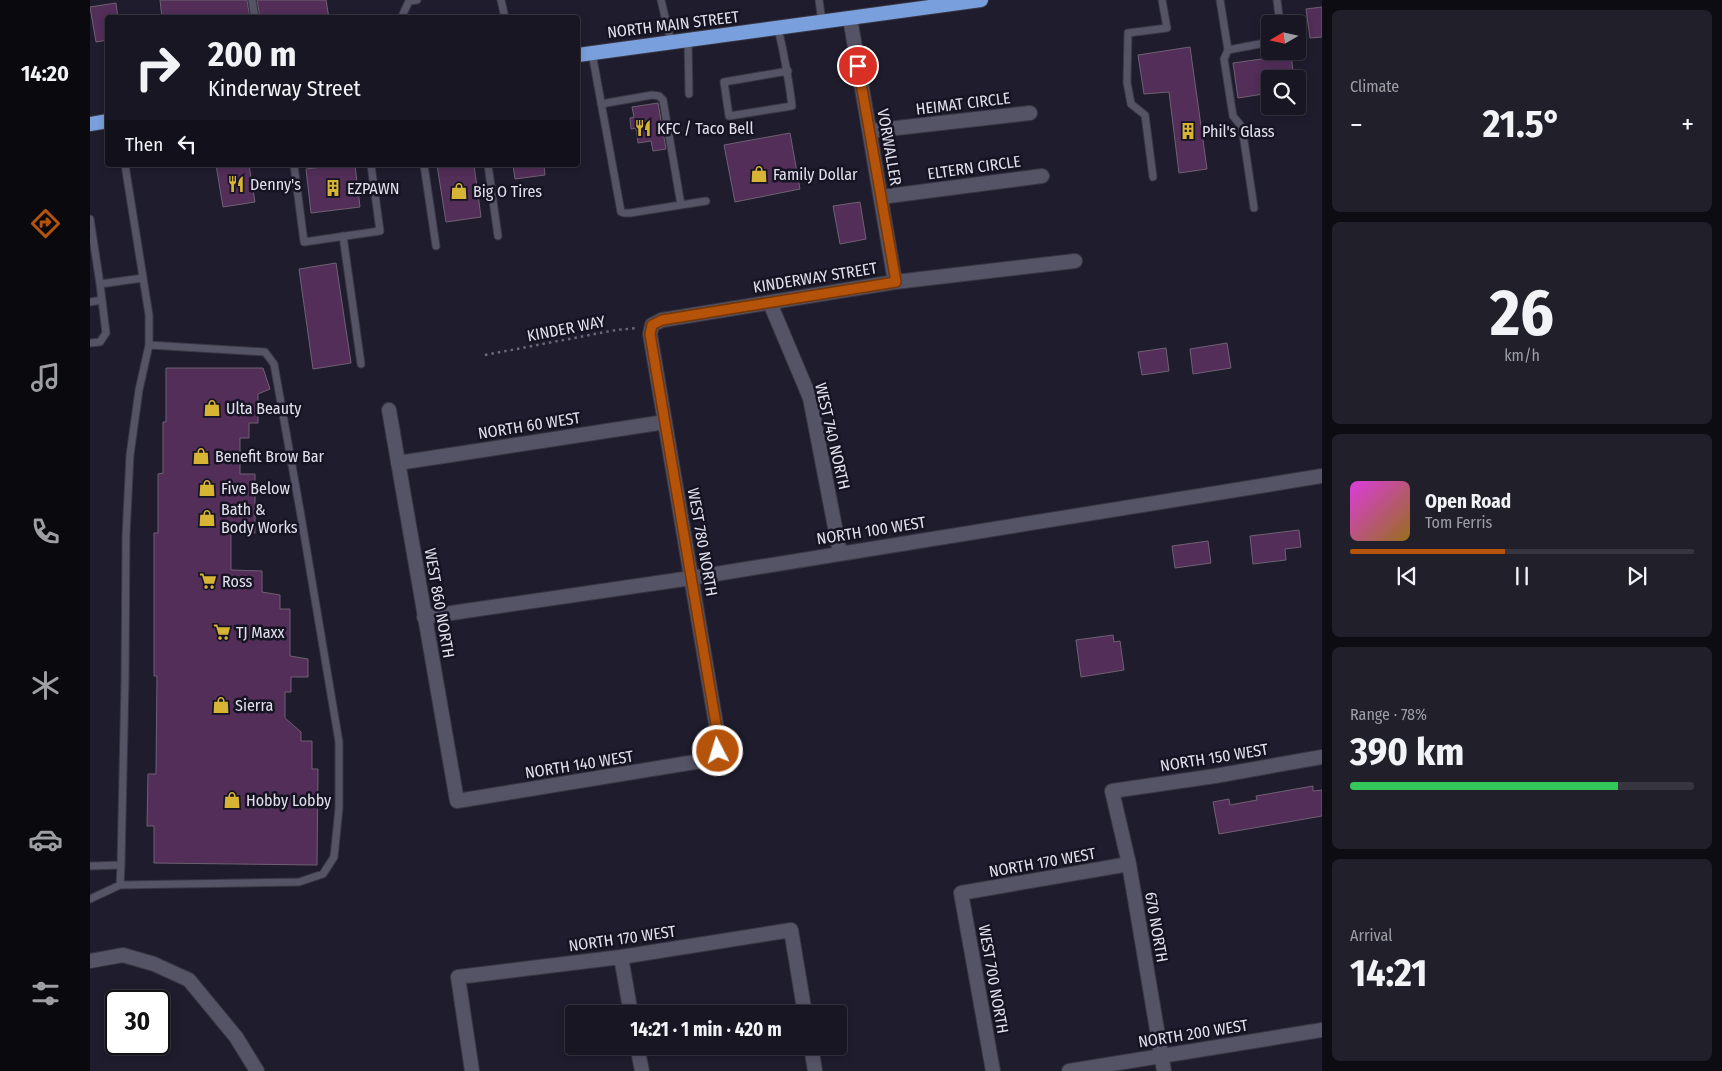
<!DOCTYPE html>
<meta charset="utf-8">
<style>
:root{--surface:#171622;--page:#201f2a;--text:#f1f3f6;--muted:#9e9fa5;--line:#363540;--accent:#b45309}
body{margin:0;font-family:"Fira Sans Condensed",sans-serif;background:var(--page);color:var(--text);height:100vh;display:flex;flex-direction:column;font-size:19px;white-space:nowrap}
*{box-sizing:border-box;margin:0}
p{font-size:16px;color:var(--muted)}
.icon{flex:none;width:28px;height:28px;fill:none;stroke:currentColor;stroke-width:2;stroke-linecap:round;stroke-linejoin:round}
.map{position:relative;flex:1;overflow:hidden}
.panel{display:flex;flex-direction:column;gap:10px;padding:10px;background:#0d0c13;width:400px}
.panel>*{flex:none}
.banner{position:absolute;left:15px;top:15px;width:475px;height:152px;border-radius:5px;box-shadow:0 2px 8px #0003,0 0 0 1px var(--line);background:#171622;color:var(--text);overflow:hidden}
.needle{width:32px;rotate:261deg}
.buttons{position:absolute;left:1171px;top:15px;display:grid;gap:10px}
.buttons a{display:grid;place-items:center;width:45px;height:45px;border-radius:5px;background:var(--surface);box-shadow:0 2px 8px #0003,0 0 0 1px var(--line);font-size:25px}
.speed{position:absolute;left:15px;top:990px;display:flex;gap:10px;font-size:25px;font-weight:700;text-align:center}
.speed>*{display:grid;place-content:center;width:65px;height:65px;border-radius:50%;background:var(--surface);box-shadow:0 2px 8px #0003,0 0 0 1px var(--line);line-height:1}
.speed .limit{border:2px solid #111;border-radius:8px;background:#fff;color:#111}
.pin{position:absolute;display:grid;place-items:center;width:42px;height:42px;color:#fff;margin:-21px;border:2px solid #fff;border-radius:50%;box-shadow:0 1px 5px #0007}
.me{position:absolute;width:55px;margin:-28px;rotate:355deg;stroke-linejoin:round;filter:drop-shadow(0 0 4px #0008)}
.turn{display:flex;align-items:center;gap:18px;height:105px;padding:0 20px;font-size:22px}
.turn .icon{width:65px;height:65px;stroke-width:2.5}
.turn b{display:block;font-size:35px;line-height:42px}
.then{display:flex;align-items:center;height:48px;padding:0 20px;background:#0003;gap:10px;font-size:19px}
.big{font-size:38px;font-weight:700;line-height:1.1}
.panel .tile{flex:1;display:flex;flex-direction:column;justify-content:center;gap:8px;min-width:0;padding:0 18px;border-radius:8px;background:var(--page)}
.panel .dial{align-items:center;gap:0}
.dial b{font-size:65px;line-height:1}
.song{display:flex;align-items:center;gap:15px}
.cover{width:60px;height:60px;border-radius:8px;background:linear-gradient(135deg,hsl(300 70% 55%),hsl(40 70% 35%))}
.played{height:5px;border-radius:2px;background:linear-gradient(90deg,var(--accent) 45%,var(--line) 45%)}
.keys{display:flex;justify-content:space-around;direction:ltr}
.heat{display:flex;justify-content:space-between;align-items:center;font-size:28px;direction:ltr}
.charge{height:8px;border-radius:4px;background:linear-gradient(90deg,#34c759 78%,var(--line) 0)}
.trip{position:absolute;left:475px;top:1005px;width:282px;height:50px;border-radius:5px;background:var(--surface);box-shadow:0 2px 8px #0003,0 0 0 1px var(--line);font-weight:700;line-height:50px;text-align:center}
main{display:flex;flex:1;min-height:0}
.tabs{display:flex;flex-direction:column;width:90px;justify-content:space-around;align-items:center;background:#09090e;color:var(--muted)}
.tabs .icon{width:35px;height:35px}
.tabs .on{color:var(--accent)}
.tabs b{font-size:22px;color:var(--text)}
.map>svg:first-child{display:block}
.building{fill:#522e58;stroke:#6f6172}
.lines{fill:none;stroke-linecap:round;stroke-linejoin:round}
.service-casing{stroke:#393744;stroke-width:9}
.minor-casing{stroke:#393744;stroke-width:16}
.tertiary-casing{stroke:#393744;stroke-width:16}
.trunk-casing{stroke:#393744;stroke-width:16}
.path{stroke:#6a6876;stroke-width:2.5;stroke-dasharray:2.5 4;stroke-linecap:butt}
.service{stroke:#555366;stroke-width:7}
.minor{stroke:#555366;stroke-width:14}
.tertiary{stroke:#555366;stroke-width:14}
.trunk{stroke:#79a0dc;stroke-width:14}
.route-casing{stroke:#753606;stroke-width:12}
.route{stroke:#b45309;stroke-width:9}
.labels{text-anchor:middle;stroke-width:5;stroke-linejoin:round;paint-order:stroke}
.street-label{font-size:16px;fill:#e1e0ec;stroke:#161423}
.poi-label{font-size:16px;fill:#e1e0ec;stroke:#161423;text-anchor:start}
</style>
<main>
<nav class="tabs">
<b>14:20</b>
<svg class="icon on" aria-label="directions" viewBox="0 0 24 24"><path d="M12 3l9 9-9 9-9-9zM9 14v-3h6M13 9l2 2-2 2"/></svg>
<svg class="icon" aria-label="music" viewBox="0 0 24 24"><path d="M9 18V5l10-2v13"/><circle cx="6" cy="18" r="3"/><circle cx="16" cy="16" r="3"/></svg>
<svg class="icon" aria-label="phone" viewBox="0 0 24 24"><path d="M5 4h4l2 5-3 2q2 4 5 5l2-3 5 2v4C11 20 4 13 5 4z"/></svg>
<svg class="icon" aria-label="climate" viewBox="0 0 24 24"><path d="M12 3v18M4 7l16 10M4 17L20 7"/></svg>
<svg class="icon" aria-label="car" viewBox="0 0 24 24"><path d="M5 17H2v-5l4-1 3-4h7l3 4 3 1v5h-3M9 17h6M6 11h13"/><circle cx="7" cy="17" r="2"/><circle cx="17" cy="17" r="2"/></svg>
<svg class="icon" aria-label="filters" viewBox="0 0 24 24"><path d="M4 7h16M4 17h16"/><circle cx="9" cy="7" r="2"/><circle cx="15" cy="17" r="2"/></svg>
</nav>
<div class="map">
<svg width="1232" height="1071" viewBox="0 0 1232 1071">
<rect width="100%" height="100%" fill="#1f1d2d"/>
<path class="building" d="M70,0H157L160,18H72Z
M167,0H236L239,18H170Z
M26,3L28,18H18V40L6,42L0,7Z
M1232,7V37L1220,38L1216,9Z
M1100,47L1117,169L1089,173L1079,92L1054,94L1048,55Z
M1201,55L1204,79H1180V93L1148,98L1143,63Z
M568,103L576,149L563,151L561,141L548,143L546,128L541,129L540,118L544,117L542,107Z
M700,133L710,189L645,202L634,145Z
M126,165H159L165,202L133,207Z
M250,165H265L270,207L221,213L216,169Z
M347,165H384L391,217L356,222Z
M423,165H454L455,175L425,179Z
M770,202L776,239L750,244L743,206Z
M246,263L261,363L223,369L209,269Z
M1137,343L1141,368L1103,374L1100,349Z
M1076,348L1079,371L1052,375L1048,352Z
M76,368H173L180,389L168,394V423H159V438H150V474H165V533H141V570L172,571V592L190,595V609H200V656L218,659V677H201V692H195V718L211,732V741H222V769H228L227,865L64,863V826H57L58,774H66L67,676H64V533H68V474L73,473V422H76Z
M1209,530L1211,547L1195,549L1196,560L1163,564L1160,536Z
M1118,541L1121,563L1085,568L1082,546Z
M1023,635L1024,642L1030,641L1034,670L991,677L986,640Z
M1223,786V791L1232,790V816L1129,834L1123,802L1139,799L1140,805L1167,800L1166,796Z"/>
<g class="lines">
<g class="service-casing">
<path id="service" d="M162,0L165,18
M411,0L415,18
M571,0L581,42
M729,0L732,22
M1130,0L1138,50L1134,59L1143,116L1152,127L1164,208
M1187,0L1190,24
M314,18L313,14L319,1L327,0
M688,28C694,54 699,80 702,106L639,116L634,82L698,71
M598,40L599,94
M1138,50L1180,42
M502,53L531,212L534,213H540L616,201
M511,104L562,95L569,96L573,100L591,205
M35,165L59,315V345
M204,165L214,242L290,231L281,165
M334,165L346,246
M398,165L408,236
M1063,177L1055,115L1041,104L1037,82L1038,33L1077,28L1072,0
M0,219L10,284
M253,236L271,364
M0,302L12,300
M0,343L10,342L16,333L10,284L53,278
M0,866L31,865L30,885L0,899
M30,885L209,882L233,874L244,857L249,808V742L211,516L184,364L175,352L59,345L49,390L40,455L36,536L35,681L31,865"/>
</g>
<g class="minor-casing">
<path id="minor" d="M760,18L805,282
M780,131L940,113
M791,197L952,176
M680,303L720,398L750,553
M299,410L367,801L617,760L628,751V736L560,334L562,325L572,320L805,282L985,261
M308,463L575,422
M334,617L601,578L1232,476
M531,957L541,1014
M547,1046L552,1071
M721,1046L725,1071
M382,1071L368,977L531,957L701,930L715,1014
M903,1071L871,893L1039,864
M1074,1071L1039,864L1022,791L1125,776L1232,757"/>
</g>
<g class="tertiary-casing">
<path id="tertiary" d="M0,961L33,955L64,964L99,980L146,1037L167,1071
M979,1071L1232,1030"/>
</g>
<g class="trunk-casing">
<path id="trunk" d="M488,55L891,0
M0,124L18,121"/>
</g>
<path class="path" d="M395,355L526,330L548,328"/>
<use href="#service" class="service"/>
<use href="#minor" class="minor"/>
<use href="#tertiary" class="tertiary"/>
<use href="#trunk" class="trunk"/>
</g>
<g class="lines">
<g class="route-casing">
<path id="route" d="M628,751V736L560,334L562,325L572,320L806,282L768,66"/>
</g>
<use href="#route" class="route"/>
</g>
<defs>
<g id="restaurant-bare" transform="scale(1.35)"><path d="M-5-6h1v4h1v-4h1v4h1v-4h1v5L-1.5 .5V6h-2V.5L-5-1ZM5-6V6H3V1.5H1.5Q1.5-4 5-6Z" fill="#d7b434" stroke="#161423" stroke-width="2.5" paint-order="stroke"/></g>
<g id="building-bare" transform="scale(1.35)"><path d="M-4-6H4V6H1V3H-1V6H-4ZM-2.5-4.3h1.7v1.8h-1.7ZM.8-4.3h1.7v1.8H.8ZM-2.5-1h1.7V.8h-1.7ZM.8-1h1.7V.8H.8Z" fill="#d7b434" stroke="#161423" stroke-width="2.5" paint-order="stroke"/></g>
<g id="shop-bare" transform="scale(1.35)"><path d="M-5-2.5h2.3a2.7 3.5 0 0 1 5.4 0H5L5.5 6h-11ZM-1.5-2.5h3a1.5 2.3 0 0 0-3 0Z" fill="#d7b434" stroke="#161423" stroke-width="2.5" paint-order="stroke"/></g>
<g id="supermarket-bare" transform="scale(1.35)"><path d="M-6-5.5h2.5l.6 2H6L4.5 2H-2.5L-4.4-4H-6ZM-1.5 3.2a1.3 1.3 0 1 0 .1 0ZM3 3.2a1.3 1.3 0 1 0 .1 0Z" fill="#d7b434" stroke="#161423" stroke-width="2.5" paint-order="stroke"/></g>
</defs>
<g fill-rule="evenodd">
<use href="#restaurant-bare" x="553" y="128"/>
<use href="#building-bare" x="1098" y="131"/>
<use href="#shop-bare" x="669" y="174"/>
<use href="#restaurant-bare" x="146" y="184"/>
<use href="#building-bare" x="243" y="188"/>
<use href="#shop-bare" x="369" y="191"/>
<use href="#shop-bare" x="122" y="408"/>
<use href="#shop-bare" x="111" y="456"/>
<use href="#shop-bare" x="117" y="488"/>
<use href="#shop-bare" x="117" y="518"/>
<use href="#supermarket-bare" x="118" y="581"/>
<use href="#supermarket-bare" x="132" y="632"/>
<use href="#shop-bare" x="131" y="705"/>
<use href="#shop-bare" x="142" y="800"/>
</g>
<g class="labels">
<g class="street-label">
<text transform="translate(583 24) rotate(-7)" y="6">NORTH MAIN STREET</text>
<text transform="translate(873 103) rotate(-7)" y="6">HEIMAT CIRCLE</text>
<text transform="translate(800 147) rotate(80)" y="6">VORWALLER</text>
<text transform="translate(884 167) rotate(-8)" y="6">ELTERN CIRCLE</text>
<text transform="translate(725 277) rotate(-9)" y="6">KINDERWAY STREET</text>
<text transform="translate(476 328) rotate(-11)" y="6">KINDER WAY</text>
<text transform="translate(439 425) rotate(-9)" y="6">NORTH 60 WEST</text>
<text transform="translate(743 436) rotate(77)" y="6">WEST 740 NORTH</text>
<text transform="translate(781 530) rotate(-9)" y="6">NORTH 100 WEST</text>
<text transform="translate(613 542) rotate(80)" y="6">WEST 780 NORTH</text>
<text transform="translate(350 603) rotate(80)" y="6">WEST 860 NORTH</text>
<text transform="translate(1124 757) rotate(-9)" y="6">NORTH 150 WEST</text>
<text transform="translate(489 764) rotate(-9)" y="6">NORTH 140 WEST</text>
<text transform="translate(952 862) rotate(-10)" y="6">NORTH 170 WEST</text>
<text transform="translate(1067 927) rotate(80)" y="6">670 NORTH</text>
<text transform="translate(532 938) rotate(-8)" y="6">NORTH 170 WEST</text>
<text transform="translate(904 979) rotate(80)" y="6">WEST 700 NORTH</text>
<text transform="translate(1103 1033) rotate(-9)" y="6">NORTH 200 WEST</text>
</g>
<g class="poi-label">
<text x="567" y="134">KFC / Taco Bell</text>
<text x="1112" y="137">Phil's Glass</text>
<text x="683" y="180">Family Dollar</text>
<text x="160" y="190">Denny's</text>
<text x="257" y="194">EZPAWN</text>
<text x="383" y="197">Big O Tires</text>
<text x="136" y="414">Ulta Beauty</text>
<text x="125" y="462">Benefit Brow Bar</text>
<text x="131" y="494">Five Below</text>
<text x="131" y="515">Bath &amp;<tspan x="131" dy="18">Body Works</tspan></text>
<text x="132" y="587">Ross</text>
<text x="146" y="638">TJ Maxx</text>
<text x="145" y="711">Sierra</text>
<text x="156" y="806">Hobby Lobby</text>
</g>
</g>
</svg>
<div class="buttons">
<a><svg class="needle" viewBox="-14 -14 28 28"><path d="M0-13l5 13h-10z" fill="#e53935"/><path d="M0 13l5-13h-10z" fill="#9e9fa5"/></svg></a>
<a><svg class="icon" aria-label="search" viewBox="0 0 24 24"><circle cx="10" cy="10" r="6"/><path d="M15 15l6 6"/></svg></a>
</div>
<div class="speed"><div class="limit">30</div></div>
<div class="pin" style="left:768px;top:66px;background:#d93025"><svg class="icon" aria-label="arrive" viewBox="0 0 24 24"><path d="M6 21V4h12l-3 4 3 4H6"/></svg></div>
<svg class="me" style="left:628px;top:751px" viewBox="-20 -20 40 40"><circle r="17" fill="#b45309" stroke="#fff" stroke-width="3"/><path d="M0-11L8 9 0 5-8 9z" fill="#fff"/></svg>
<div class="trip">14:21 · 1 min · 420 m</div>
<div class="banner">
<div class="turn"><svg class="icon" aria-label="right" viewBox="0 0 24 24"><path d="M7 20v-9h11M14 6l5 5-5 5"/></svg><div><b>200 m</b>Kinderway Street</div></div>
<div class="then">Then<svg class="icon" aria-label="left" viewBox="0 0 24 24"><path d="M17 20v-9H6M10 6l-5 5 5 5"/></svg></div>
</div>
</div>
<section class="panel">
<div class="tile"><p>Climate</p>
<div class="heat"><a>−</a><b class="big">21.5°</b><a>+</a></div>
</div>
<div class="tile dial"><b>26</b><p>km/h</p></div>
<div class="tile">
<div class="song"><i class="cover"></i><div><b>Open Road</b><p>Tom Ferris</p></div></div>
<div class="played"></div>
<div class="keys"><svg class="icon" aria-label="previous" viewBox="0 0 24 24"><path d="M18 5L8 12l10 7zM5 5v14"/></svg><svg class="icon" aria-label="pause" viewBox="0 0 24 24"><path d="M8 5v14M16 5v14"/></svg><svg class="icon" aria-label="next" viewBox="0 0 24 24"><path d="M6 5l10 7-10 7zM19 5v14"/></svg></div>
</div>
<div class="tile"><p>Range · 78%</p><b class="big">390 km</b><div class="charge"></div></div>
<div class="tile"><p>Arrival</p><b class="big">14:21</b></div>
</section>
</main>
